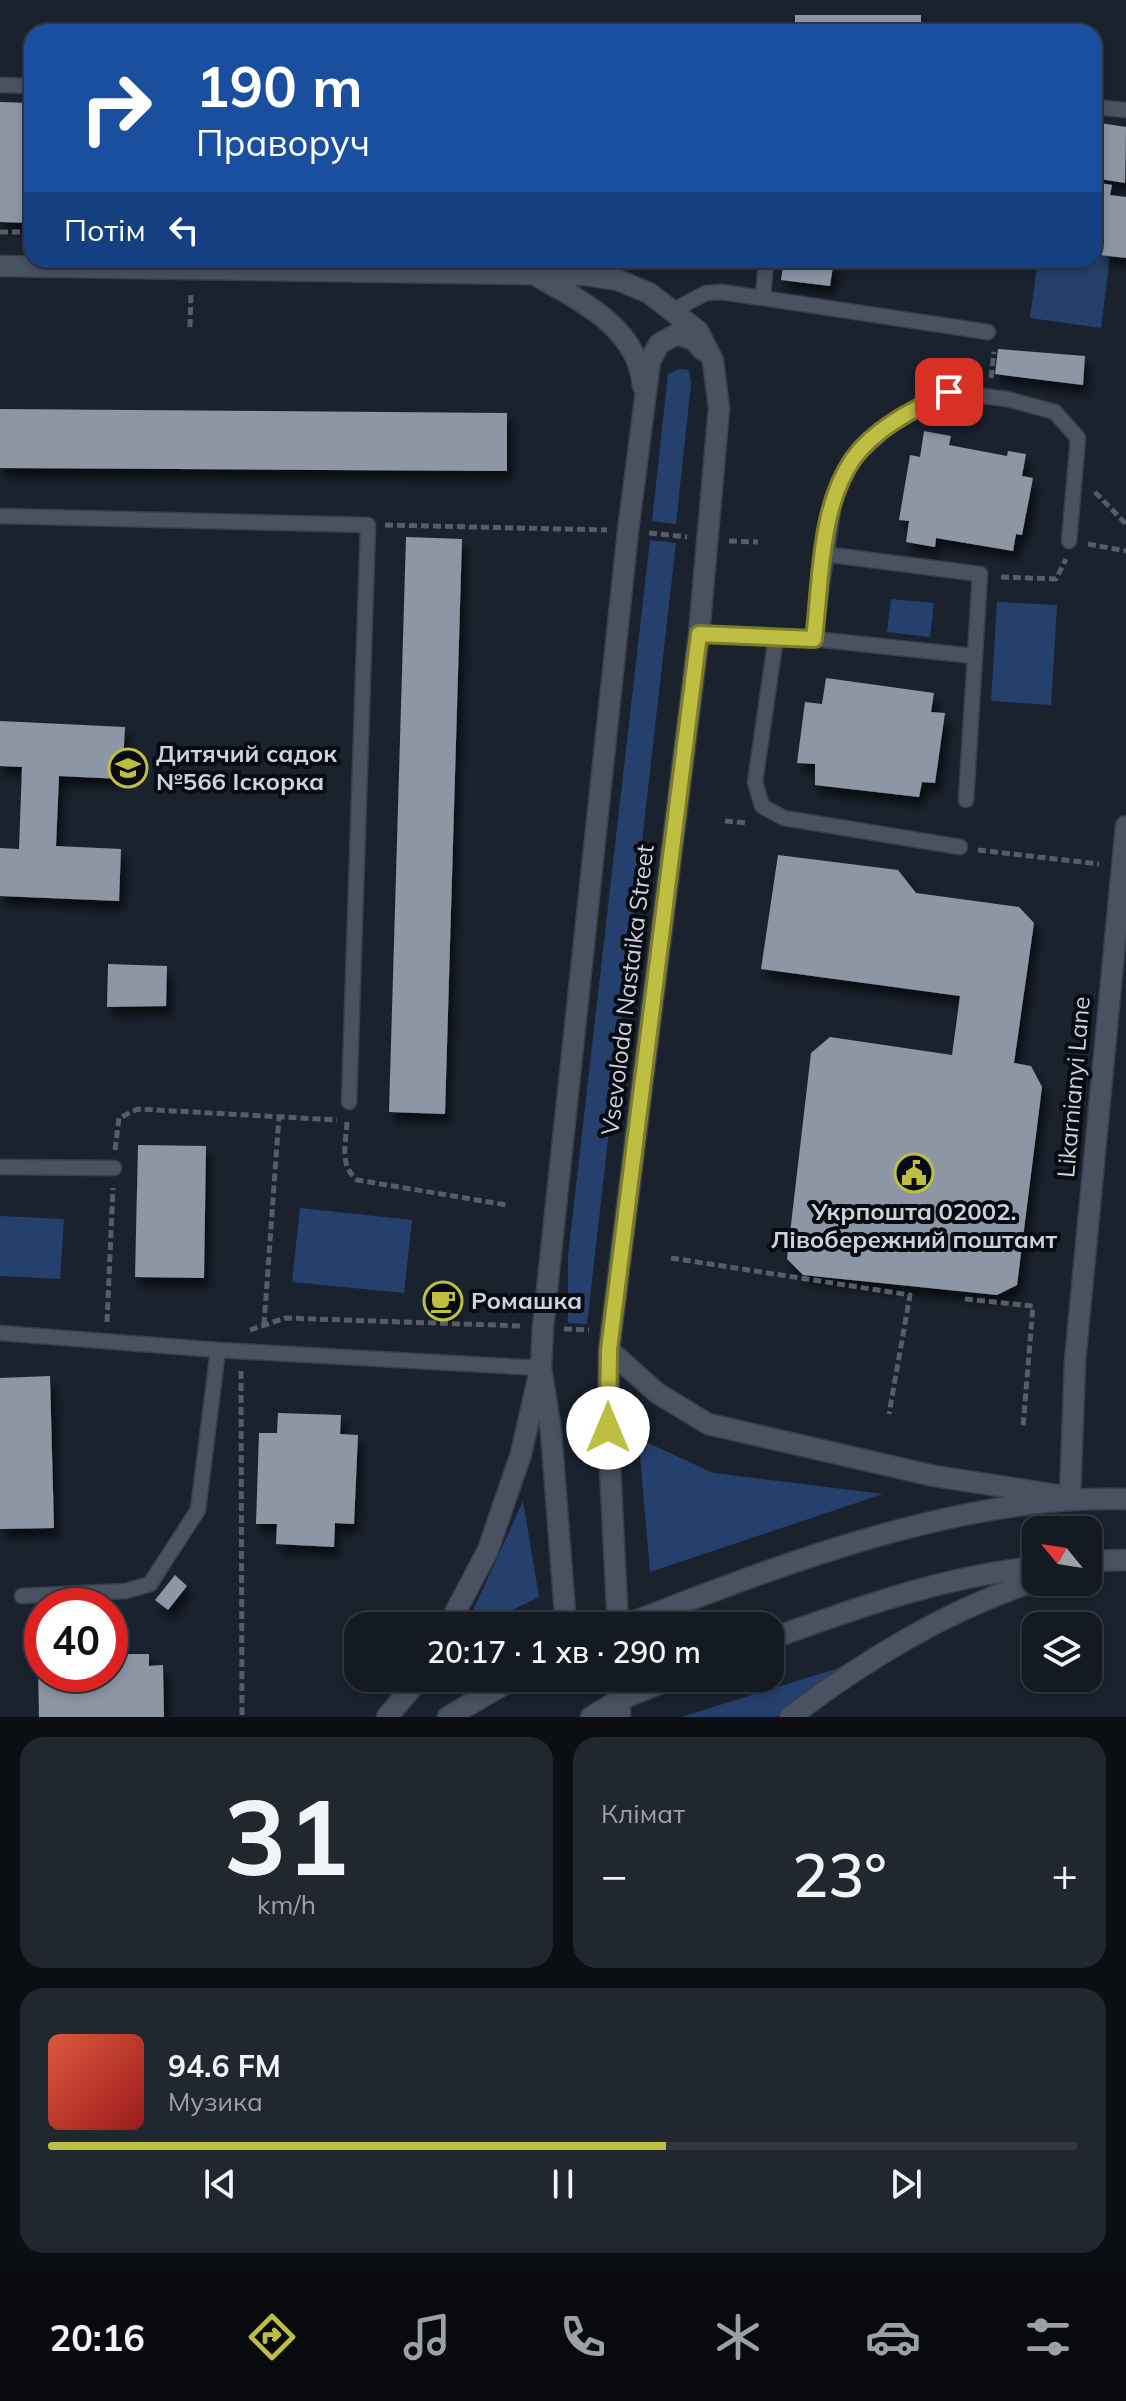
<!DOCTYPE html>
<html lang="uk">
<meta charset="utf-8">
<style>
:root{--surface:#141a22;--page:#21272f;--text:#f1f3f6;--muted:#9da1a5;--line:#333840;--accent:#bebf42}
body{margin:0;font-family:Mulish,sans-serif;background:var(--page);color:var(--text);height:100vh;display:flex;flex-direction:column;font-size:30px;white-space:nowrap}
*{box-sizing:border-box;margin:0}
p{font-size:26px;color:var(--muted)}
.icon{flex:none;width:44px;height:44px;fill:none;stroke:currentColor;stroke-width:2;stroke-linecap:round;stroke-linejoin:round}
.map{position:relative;height:1717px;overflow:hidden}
.details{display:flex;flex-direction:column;gap:20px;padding:20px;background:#0b0e13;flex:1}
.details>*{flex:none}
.banner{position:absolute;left:24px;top:24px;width:1078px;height:244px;border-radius:24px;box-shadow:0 4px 12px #0003,0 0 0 2px var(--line);background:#1a4fa0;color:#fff;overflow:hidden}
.needle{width:52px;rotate:300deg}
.controls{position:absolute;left:1022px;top:1516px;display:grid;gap:16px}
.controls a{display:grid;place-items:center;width:80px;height:80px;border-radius:16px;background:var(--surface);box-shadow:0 4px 12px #0003,0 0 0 2px var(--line);font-size:40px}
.speed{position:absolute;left:24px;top:1588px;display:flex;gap:16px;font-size:40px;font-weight:700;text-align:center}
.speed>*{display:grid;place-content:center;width:104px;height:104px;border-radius:50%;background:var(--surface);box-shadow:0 4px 12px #0003,0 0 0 2px var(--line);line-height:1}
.speed .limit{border:12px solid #d22;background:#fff;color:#111}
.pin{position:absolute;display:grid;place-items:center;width:68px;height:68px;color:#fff;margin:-34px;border-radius:16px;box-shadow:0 4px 12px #0006}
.me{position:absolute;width:88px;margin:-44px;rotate:0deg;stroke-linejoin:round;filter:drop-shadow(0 0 6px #0008)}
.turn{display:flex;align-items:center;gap:28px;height:168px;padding:0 40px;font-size:36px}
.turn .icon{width:104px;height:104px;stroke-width:2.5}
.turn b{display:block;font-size:56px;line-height:68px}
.then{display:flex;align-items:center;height:76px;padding:0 40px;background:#0003;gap:16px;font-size:30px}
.big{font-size:60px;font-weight:600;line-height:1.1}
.details .card{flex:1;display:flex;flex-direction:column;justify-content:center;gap:12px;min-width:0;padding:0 28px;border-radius:24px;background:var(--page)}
.details .dial{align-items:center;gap:0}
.dial b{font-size:104px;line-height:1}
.song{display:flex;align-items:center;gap:24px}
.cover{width:96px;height:96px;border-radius:12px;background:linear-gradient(135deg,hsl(10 70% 55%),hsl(0 70% 35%))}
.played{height:8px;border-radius:4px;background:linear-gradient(90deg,var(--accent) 60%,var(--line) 60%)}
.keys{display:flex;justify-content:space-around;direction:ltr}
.heat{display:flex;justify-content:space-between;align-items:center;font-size:44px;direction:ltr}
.details .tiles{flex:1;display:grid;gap:20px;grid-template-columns:1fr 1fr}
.card:last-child{grid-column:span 2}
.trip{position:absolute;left:344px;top:1612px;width:440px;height:80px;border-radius:24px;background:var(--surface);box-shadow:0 4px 12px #0003,0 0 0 2px var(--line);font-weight:600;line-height:80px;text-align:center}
.dock{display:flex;height:128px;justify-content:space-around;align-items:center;background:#080a0e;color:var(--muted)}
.dock .icon{width:56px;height:56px}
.dock .on{color:var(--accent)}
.dock b{font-size:36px;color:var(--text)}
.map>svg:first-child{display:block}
.green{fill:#25406d}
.building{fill:#8c96a5;filter:url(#shadow)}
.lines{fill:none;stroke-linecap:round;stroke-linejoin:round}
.service-casing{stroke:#393f49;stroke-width:17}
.minor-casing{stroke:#393f49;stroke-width:23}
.tertiary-casing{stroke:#393f49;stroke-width:23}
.secondary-casing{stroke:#393f49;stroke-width:23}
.path{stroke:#565d68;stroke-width:5;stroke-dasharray:8 4;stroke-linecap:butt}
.service{stroke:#495260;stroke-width:14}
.minor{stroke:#495260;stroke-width:20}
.tertiary{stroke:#495260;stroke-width:20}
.secondary{stroke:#495260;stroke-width:20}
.route-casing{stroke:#7c7c2b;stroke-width:20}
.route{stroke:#bebf42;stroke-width:14}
.labels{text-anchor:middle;stroke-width:8;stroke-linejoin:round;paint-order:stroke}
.poi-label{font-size:24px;font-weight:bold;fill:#ced3db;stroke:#080b11;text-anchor:start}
.street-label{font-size:24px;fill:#ced3db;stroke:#080b11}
</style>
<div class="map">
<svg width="1126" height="1717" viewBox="0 0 1126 1717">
<defs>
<filter id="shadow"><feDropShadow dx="5" dy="9" stdDeviation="4" flood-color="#0009"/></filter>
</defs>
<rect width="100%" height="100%" fill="#1a222e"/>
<path class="green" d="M1094,240L1102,241L1110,256L1101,328L1030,318L1038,260H1094Z
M679,369L689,370L691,384L676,524L652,521L668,374Z
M650,540L676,543L587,1324L568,1323V1256Z
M891,599L934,603L930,637L887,632Z
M997,602L1057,605L1051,705L991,701Z
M300,1208L412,1220L404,1293L292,1282Z
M0,1216L64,1219L60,1279L0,1276Z
M646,1442L713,1473L883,1494L650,1572L639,1445Z
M523,1501L539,1597L480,1626H466Z
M842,1667L776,1717H681Z"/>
<path class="building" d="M795,15H921V32H795Z
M0,102L32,103V223L0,222Z
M1094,122L1126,127L1125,183L1094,178Z
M1094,182L1112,185L1110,195L1126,197V258L1100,255L1102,241L1094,240Z
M784,260H834L830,286L781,280Z
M998,349L1085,356L1083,385L995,374Z
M0,409L507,413V471L0,468Z
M924,431L951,436L949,445L1007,456L1008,451L1026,454L1022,476L1033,478L1022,535L1016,534L1013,551L936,538L935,547L906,542L909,521L899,520L910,455L920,457Z
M406,537L462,539L445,1114L389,1112Z
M826,678L934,693L931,712L945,713L935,783L922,782L919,797L815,785V764L797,763L805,702L822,704Z
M0,721L125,727L122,779L59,776L56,846L121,849L119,901L0,896V848L19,849L22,767L0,766Z
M778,855L898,870L916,893L1019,907L1034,923L1014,1063L1031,1066L1042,1087L1017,1285L997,1295L803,1275L787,1259L811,1053L830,1037L952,1055L960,996L761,969Z
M108,964L167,966L166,1006L107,1007Z
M138,1145L206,1146L204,1278L135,1277Z
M433,1289L455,1291L453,1314L430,1311Z
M50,1376L54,1528L0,1529V1378Z
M278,1413L341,1415L340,1434L358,1435L354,1524L335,1523L334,1547L276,1544L277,1524H256L259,1433H277Z
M175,1575L187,1586L168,1610L155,1600Z
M119,1643V1654H149V1666L163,1665L164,1717H39L38,1667H42V1674H110V1644Z"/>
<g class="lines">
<g class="service-casing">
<path id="service" d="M0,85L32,86
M1094,107L1126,110
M763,298L766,260
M674,310L706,293L722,292L988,332
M0,516L368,525L349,1102
M824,554L980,574L966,800
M699,634L814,639L974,656
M776,637L755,782L762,806L784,818L960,847
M814,639L835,496L854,458L897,419L949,392L1007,399L1055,412L1078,438L1069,541
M0,1167L114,1168
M0,1333L218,1350L541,1368
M22,1596L126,1591L150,1584L198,1510L218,1350"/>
</g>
<g class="minor-casing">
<path id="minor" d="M1070,1497L1075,1361L1126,826"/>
</g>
<g class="tertiary-casing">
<path id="tertiary" d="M0,266L586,275L618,280L649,293L698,331L713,361L719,408L699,634L609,1350L608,1428L618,1626
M537,276C581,301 638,328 643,386
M609,1350L657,1393L708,1424L934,1476L1070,1497
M448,1626L488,1550L521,1454L538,1379
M566,1626L551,1431L541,1368L543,1327L628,531L650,361L659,344L677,334L694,340L703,350
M619,1678L620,1717
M387,1717L420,1678
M790,1717C865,1660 946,1610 1036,1581"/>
</g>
<g class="secondary-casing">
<path id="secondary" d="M1088,1561L1126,1560
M623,1626C776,1566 961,1494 1126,1499
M770,1639C857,1608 944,1576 1036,1567
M448,1717L515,1678
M591,1717L619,1700L673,1678"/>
</g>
<path class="path" d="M0,232H32
M190,327L191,292
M991,378L994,352
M1095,492L1126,524
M385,525L607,530
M649,533L687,537
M729,541L758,542
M1088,544L1126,551
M1001,577L1056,579L1066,559
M725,821L749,823
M978,850L1099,864
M347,1122C346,1144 339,1165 357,1180L507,1205
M115,1150L119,1118L138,1109L337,1120
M671,1258L910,1295L889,1414
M965,1299L1033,1306L1023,1427
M107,1322L113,1188
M264,1325L279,1116
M564,1329L589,1330
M250,1330L285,1318L522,1326
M241,1371L242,1717"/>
<use href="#service" class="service"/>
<use href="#minor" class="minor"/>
<use href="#tertiary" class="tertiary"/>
<use href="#secondary" class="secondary"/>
</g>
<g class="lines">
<g class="route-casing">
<path id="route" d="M608,1428L609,1350L699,634L814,639C821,582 819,508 853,459C876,427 915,409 949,392"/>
</g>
<use href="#route" class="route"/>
</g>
<defs>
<g id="school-ring" transform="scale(2)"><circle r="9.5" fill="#080b11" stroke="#bebf42" stroke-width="1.5"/><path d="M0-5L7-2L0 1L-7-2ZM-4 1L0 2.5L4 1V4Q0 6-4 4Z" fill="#bebf42"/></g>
<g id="civic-ring" transform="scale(2)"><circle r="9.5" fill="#080b11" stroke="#bebf42" stroke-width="1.5"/><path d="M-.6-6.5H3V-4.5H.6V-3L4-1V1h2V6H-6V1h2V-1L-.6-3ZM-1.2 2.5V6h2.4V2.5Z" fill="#bebf42"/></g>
<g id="cafe-ring" transform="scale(2)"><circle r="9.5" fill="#080b11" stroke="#bebf42" stroke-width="1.5"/><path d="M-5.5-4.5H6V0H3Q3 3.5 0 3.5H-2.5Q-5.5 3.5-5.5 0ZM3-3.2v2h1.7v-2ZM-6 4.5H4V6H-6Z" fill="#bebf42"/></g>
</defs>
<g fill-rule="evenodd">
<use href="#school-ring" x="128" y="768"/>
<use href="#civic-ring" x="914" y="1173"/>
<use href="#cafe-ring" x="443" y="1301"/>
</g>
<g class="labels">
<g class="poi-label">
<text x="156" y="762">Дитячий садок<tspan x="156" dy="28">№566 Іскорка</tspan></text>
<text x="914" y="1220" text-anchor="middle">Укрпошта 02002.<tspan x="914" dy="28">Лівобережний поштамт</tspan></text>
<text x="471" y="1309">Ромашка</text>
</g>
<g class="street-label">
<text transform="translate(628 990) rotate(-83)" y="8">Vsevoloda Nastaika Street</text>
<text transform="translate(1074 1087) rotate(-85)" y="8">Likarnianyi Lane</text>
</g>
</g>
</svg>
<div class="controls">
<a><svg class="needle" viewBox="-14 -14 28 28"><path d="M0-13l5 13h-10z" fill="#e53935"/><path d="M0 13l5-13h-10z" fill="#9da1a5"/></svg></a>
<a><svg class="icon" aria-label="layers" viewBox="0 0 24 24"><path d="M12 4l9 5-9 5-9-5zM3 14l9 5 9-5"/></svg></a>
</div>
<div class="speed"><div class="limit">40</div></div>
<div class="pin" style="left:949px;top:392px;background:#d93025"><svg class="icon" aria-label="arrive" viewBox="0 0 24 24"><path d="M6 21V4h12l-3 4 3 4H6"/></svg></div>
<svg class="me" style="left:608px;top:1428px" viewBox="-20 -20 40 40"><circle r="19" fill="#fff"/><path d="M0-13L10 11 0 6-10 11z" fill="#bebf42"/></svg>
<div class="trip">20:17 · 1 хв · 290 m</div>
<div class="banner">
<div class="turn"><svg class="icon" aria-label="right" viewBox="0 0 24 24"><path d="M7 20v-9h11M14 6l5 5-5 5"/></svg><div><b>190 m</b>Праворуч</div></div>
<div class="then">Потім<svg class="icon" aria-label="left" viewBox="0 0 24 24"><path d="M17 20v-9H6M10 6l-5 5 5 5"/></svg></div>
</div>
</div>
<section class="details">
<div class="tiles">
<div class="card dial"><b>31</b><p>km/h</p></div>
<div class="card"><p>Клімат</p>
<div class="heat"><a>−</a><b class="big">23°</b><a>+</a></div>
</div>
<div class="card">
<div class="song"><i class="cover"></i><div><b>94.6 FM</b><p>Музика</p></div></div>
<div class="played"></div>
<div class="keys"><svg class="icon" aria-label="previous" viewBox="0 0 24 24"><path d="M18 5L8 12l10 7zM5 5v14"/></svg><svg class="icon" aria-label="pause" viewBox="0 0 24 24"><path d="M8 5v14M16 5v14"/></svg><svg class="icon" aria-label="next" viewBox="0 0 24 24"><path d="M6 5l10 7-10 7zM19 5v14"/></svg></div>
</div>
</div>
</section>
<nav class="dock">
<b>20:16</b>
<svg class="icon on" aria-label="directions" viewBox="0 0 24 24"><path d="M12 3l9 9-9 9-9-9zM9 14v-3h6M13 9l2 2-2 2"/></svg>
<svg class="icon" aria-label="music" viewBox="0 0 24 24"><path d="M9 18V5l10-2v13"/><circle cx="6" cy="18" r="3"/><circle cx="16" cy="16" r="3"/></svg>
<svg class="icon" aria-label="phone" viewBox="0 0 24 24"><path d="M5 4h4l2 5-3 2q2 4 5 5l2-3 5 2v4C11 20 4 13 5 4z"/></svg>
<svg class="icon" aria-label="climate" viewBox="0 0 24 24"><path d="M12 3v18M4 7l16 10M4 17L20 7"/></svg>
<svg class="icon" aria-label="car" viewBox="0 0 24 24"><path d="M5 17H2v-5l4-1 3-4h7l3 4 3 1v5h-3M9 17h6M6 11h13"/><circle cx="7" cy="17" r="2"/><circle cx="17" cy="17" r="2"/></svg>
<svg class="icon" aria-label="filters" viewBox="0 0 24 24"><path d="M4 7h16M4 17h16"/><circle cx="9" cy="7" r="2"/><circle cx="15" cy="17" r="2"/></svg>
</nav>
